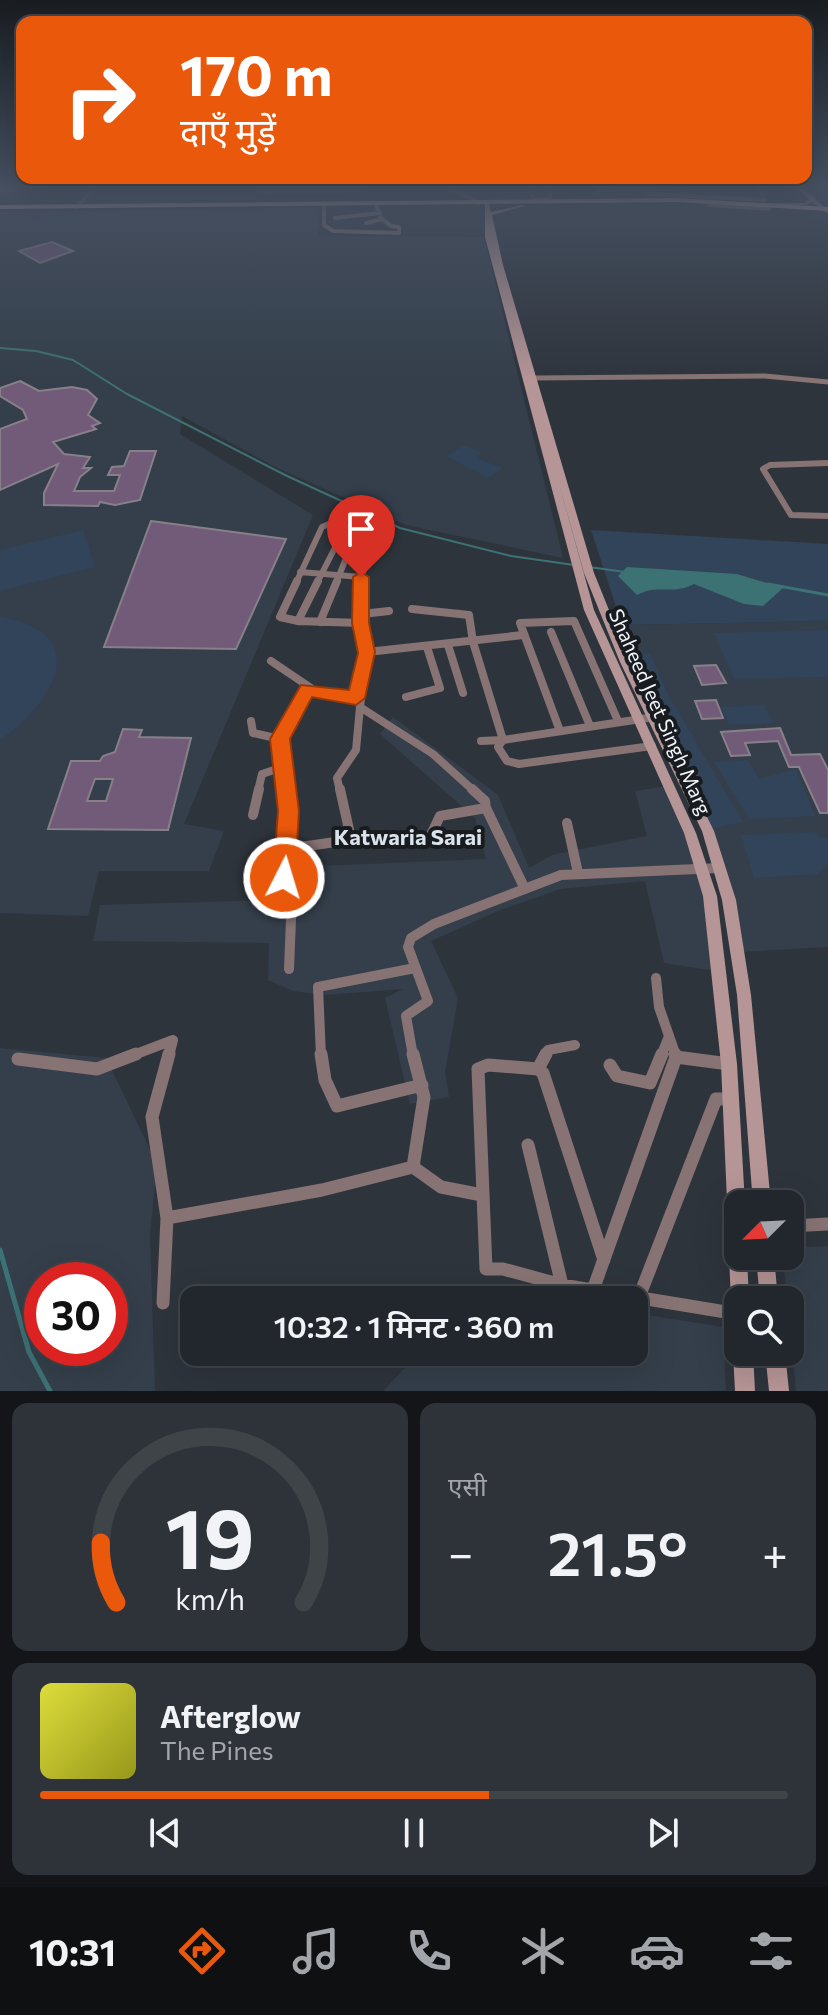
<!DOCTYPE html>
<html lang="hi">
<meta charset="utf-8">
<style>
:root{--surface:#22272d;--page:#2e3339;--text:#f1f3f6;--muted:#a2a5aa;--line:#3f4449;--accent:#ea580c}
body{margin:0;font-family:Commissioner,"Noto Sans Devanagari",sans-serif;background:var(--page);color:var(--text);height:100vh;display:flex;flex-direction:column;font-size:30px;white-space:nowrap}
*{box-sizing:border-box;margin:0}
p{font-size:26px;color:var(--muted)}
.icon{flex:none;width:44px;height:44px;fill:none;stroke:currentColor;stroke-width:2;stroke-linecap:round;stroke-linejoin:round}
.map{position:relative;height:1391px;overflow:hidden}
.side{display:flex;flex-direction:column;gap:12px;padding:12px;background:#131519;flex:1}
.side>*{flex:none}
.top-card{position:absolute;left:16px;top:16px;width:796px;height:168px;border-radius:16px;box-shadow:0 8px 32px #0002,0 0 0 2px var(--line);background:#ea580c;color:#fff;overflow:hidden}
.needle{width:52px;rotate:246deg}
.tools{position:absolute;left:724px;top:1190px;display:grid;gap:16px}
.tools a{display:grid;place-items:center;width:80px;height:80px;border-radius:16px;background:var(--surface);box-shadow:0 8px 32px #0002,0 0 0 2px var(--line);font-size:40px}
.speed{position:absolute;left:24px;top:1262px;display:flex;gap:16px;font-size:40px;font-weight:700;text-align:center}
.speed>*{display:grid;place-content:center;width:104px;height:104px;border-radius:50%;background:var(--surface);box-shadow:0 8px 32px #0002,0 0 0 2px var(--line);line-height:1}
.speed .limit{border:12px solid #d22;background:#fff;color:#111}
.pin{position:absolute;display:grid;place-items:center;width:68px;height:68px;color:#fff;margin:-82px -34px;border-radius:50% 50% 50% 0;rotate:-45deg;box-shadow:0 0 8px #0007}
.pin .icon{rotate:45deg}
.me{position:absolute;width:88px;margin:-44px;rotate:5deg;stroke-linejoin:round;filter:drop-shadow(0 0 6px #0008)}
.turn{display:flex;align-items:center;gap:28px;height:168px;padding:0 32px;font-size:36px}
.turn .icon{width:104px;height:104px;stroke-width:2.5}
.turn b{display:block;font-size:56px;line-height:68px}
.big{font-size:60px;font-weight:600;line-height:1.1}
.side .widget{flex:1;display:flex;flex-direction:column;justify-content:center;gap:12px;min-width:0;padding:0 28px;border-radius:16px;background:var(--page)}
.side .dial{align-items:center;gap:0}
.dial svg{height:208px;overflow:visible;fill:none;stroke:var(--line);stroke-width:7;stroke-linecap:round;text-anchor:middle}
.dial text{fill:var(--text);stroke:none}
.song{display:flex;align-items:center;gap:24px}
.cover{width:96px;height:96px;border-radius:12px;background:linear-gradient(135deg,hsl(60 70% 55%),hsl(60 70% 35%))}
.played{height:8px;border-radius:4px;background:linear-gradient(90deg,var(--accent) 60%,var(--line) 60%)}
.keys{display:flex;justify-content:space-around;direction:ltr}
.heat{display:flex;justify-content:space-between;align-items:center;font-size:44px;direction:ltr}
.side .tiles{flex:1;display:grid;gap:12px;grid-template-columns:1fr 1fr}
.widget:last-child{grid-column:span 2}
.trip{position:absolute;left:180px;top:1286px;width:468px;height:80px;border-radius:16px;background:var(--surface);box-shadow:0 8px 32px #0002,0 0 0 2px var(--line);font-weight:600;line-height:80px;text-align:center}
.dock{display:flex;height:128px;justify-content:space-around;align-items:center;background:#0e1012;color:var(--muted)}
.dock .icon{width:56px;height:56px}
.dock .current{color:var(--accent)}
.dock b{font-size:36px;color:var(--text)}
.map>svg:first-child{display:block}
.built{fill:#343f4b;fill-rule:evenodd}
.green{fill:#31445a}
.water{fill:#3d7274}
.lines{fill:none;stroke-linecap:round;stroke-linejoin:round}
.stream-far2{stroke:#3d7274;stroke-width:2}
.stream-far1{stroke:#3d7274;stroke-width:3}
.stream{stroke:#3d7274;stroke-width:5}
.building{fill:#725a79;stroke:#878089;stroke-width:2;fill-rule:evenodd}
.street-far5{stroke:#877373;stroke-width:4}
.street-far4{stroke:#877373;stroke-width:5}
.street-far3{stroke:#877373;stroke-width:6}
.street-far2{stroke:#877373;stroke-width:8}
.street-far1{stroke:#877373;stroke-width:10}
.street{stroke:#877373;stroke-width:13}
.secondary{fill:#b69596;fill-rule:evenodd}
.highway{fill:#fac9c9;fill-rule:evenodd}
.route{fill:#ea580c;stroke:#983908;stroke-width:2}
.labels{text-anchor:middle;stroke-width:8;stroke-linejoin:round;paint-order:stroke}
.street-label{font-size:20px;fill:#f1f5fa;stroke:#191c1f}
.neighbourhood-label{font-size:22px;font-weight:bold;fill:#dae2eb;stroke:#191c1f}
</style>
<div class="map">
<svg width="828" height="1391" viewBox="0 0 828 1391">
<rect width="100%" height="100%" fill="#2e343c"/>
<path class="built" d="M100,186H258L257,200L82,204Z
M318,207V236L484,237L563,558L406,525L277,468L182,416L180,434L313,515L184,824L224,831L209,871H99L88,916L0,913V213Z
M828,621V947L740,952L694,793L622,625Z
M393,717L498,795L529,868L552,855L647,836L635,791L667,786L699,875L716,971L664,963L645,881L560,889L498,911L431,941L458,998L445,1072L449,1097L410,1104L385,998L403,989L324,995L293,991L268,980L269,943L93,941L100,905L270,900L271,868L486,859L475,818L380,734Z
M0,1048L106,1058L157,1164L150,1235L155,1391H0ZM42,1280H110V1348H42Z
M828,1246V1391H796L783,1256H790V1248Z
M634,1313L723,1327L726,1391H383L420,1352H634Z"/>
<path class="green" d="M465,445L481,453L476,458L503,468L488,478L446,456Z
M83,530L95,567L0,591V550Z
M591,530L828,544V621L622,625Z
M0,617C95,632 54,703 0,740Z
M828,630V677L734,679L714,633Z
M639,654H650L669,696L743,822L711,829Z
M764,705L773,723L729,725L721,707Z
M748,760L759,779L796,769L815,816L749,819L714,762Z
M816,832L821,838H828V864L817,874L754,878L741,835Z"/>
<path class="water" d="M627,567L737,574L783,588L763,606L744,604L694,584C671,596 658,583 637,595L618,576Z"/>
<g class="lines">
<path class="stream-far2" d="M0,348L36,351L73,360L127,394L285,475L400,528L511,556L574,565
M589,567L625,572"/>
<path class="stream-far1" d="M768,584L828,595"/>
<path class="stream" d="M0,1250L29,1352L50,1391"/>
</g>
<path class="building" d="M52,242L73,251L40,263L19,251Z
M20,381L39,391L72,387L87,390L97,399L88,415L100,423L92,426L96,429L53,442L64,454L90,457L83,468H91L80,477L74,491H114L120,475H108L112,467L124,466L130,451H156L140,500L115,505L100,502L98,506L44,505V493L58,464L0,490V429L27,419L23,410L0,396V388Z
M151,521L286,539L236,649L104,647Z
M716,665L726,683L702,685L694,666Z
M716,700L723,718L702,719L695,701Z
M780,728L791,755L820,754L828,770V813H820L799,767H789L778,741L745,743L750,755L731,756L721,732Z
M123,729L142,730L139,737L191,738L168,830L48,829L71,761H100L103,756L115,752ZM95,779H113L106,801H87Z"/>
<g class="lines">
<path class="street-far5" d="M434,186L458,192L479,203
M529,186L533,199H551L547,186
M757,186L765,200
M0,190H13
M597,190L711,188
M259,192L364,190L360,186
M649,194L765,200
M709,205L769,209
M324,206V225L333,231L399,233V227L391,226L380,217
M77,207L96,186
M335,218L380,213L376,206
M366,223L383,219"/>
<path class="street-far4" d="M534,378L765,376L828,382"/>
<path class="street-far3" d="M828,463L770,465L763,469L791,515L828,516
M300,572L361,577
M296,583L322,527L329,524L345,528L317,583
M336,583L353,541
M361,583L368,544"/>
<path class="street-far2" d="M297,581L280,617L298,621
M361,581L362,614
M412,609L469,615L473,642L503,740L654,717
M389,611L362,614L363,648L367,652L523,635
M298,621L361,623
M298,621L318,581
M320,622L337,581
M551,632L590,726
M448,645L463,693
M271,661L311,688
M406,697L440,688L427,647
M356,698L367,652
M360,707L433,754L474,791
M251,721L253,733L280,739
M560,731L520,623L574,621L618,721
M481,741L503,740L498,747L507,761L519,764L652,746
M258,791L262,774L283,767
M288,791C277,736 279,739 306,690L361,698L360,707
M340,791L337,778L356,750L360,707"/>
<path class="street-far1" d="M287,789V849L282,866L292,894L289,969
M340,789L352,843L428,841L440,816L486,808L485,801L472,789
M486,808L525,889
M253,815L259,789
M567,823L578,873
M287,849L349,840
M656,978L659,1007L676,1056
M131,1056L173,1040
M169,1056L173,1040
M321,1056L318,987L415,968
M413,1056L406,1016L428,1001L408,947L411,938L434,924L561,875L720,868
M545,1056L548,1050L575,1045
M661,1056L669,1036"/>
<path class="street" d="M321,1054L325,1080L337,1106L422,1085
M413,1054L424,1097L413,1167L441,1187L482,1195
M675,1054L676,1057
M18,1059L97,1069L136,1054
M610,1065L617,1076L650,1083L662,1054
M538,1069L546,1054
M528,1145L562,1285
M167,1218L322,1190L413,1167
M790,1226L828,1224
M604,1260L543,1073L538,1069L488,1065L478,1069L486,1269H503L562,1285L738,1314
M593,1290L676,1057L729,1064
M639,1297L716,1099H730
M163,1303L167,1218L152,1117L169,1054"/>
<path class="secondary" d="M794,186C803,186 807,196 816,197L815,199L828,210V214L812,202L806,205H757L755,204L757,203H805L809,199Z
M487,202L489,203L491,212L523,205L525,206L492,215L503,265L594,573L630,662L714,831L736,900L751,995L771,1204H753L737,995L722,900L702,831L620,662L584,573L558,480L594,610L696,833L717,896L737,1064L745,1204H738V1256H747L749,1300H738V1308L733,1307L731,1300L729,1256L731,1251L729,1247L721,1064L703,896L684,833L584,610L485,237V203Z
M756,1256H774L778,1300H760Z
M736,1345H738V1352H753L755,1391H735L733,1352Z
M765,1352H785L789,1391H769Z"/>
<path class="highway" d="M676,198L828,207V211L676,202L0,209V205Z"/>
</g>
<linearGradient id="sky" x2="0" y2="1"><stop stop-color="#191d21"/><stop offset="0.49" stop-color="#465061"/><stop offset="1" stop-color="#465061" stop-opacity="0"/></linearGradient>
<rect width="828" height="381" fill="url(#sky)"/>
<path class="route" d="M361,572L369,577V623L375,652L365,698L356,705L312,697L290,739L299,811L295,878L292,885H276L273,878L278,811L270,739L301,685L349,690L358,653L352,623L353,577Z"/>
<g class="labels">
<g class="street-label">
<text transform="translate(660 712) rotate(66)" y="7">Shaheed Jeet Singh Marg</text>
</g>
<g class="neighbourhood-label">
<text x="408" y="845">Katwaria Sarai</text>
</g>
</g>
</svg>
<div class="tools">
<a><svg class="needle" viewBox="-14 -14 28 28"><path d="M0-13l5 13h-10z" fill="#e53935"/><path d="M0 13l5-13h-10z" fill="#a2a5aa"/></svg></a>
<a><svg class="icon" aria-label="search" viewBox="0 0 24 24"><circle cx="10" cy="10" r="6"/><path d="M15 15l6 6"/></svg></a>
</div>
<div class="speed"><div class="limit">30</div></div>
<div class="pin" style="left:361px;top:577px;background:#d93025"><svg class="icon" aria-label="arrive" viewBox="0 0 24 24"><path d="M6 21V4h12l-3 4 3 4H6"/></svg></div>
<svg class="me" style="left:284px;top:878px" viewBox="-20 -20 40 40"><circle r="17" fill="#ea580c" stroke="#fff" stroke-width="3"/><path d="M0-11L8 9 0 5-8 9z" fill="#fff"/></svg>
<div class="trip">10:32 · 1 मिनट · 360 m</div>
<div class="top-card">
<div class="turn"><svg class="icon" aria-label="right" viewBox="0 0 24 24"><path d="M7 20v-9h11M14 6l5 5-5 5"/></svg><div><b>170 m</b>दाएँ मुड़ें</div></div>
</div>
</div>
<section class="side">
<div class="tiles">
<div class="widget dial"><svg viewBox="0 0 100 80">
<path d="M14 69A42 42 0 1 1 86 69"/>
<path d="M14 69A42 42 0 0 1 8 46" stroke="#ea580c"/>
<text x="50" y="56" font-size="32" font-weight="700">19</text>
<text x="50" y="72" font-size="11">km/h</text>
</svg></div>
<div class="widget"><p>एसी</p>
<div class="heat"><a>−</a><b class="big">21.5°</b><a>+</a></div>
</div>
<div class="widget">
<div class="song"><i class="cover"></i><div><b>Afterglow</b><p>The Pines</p></div></div>
<div class="played"></div>
<div class="keys"><svg class="icon" aria-label="previous" viewBox="0 0 24 24"><path d="M18 5L8 12l10 7zM5 5v14"/></svg><svg class="icon" aria-label="pause" viewBox="0 0 24 24"><path d="M8 5v14M16 5v14"/></svg><svg class="icon" aria-label="next" viewBox="0 0 24 24"><path d="M6 5l10 7-10 7zM19 5v14"/></svg></div>
</div>
</div>
</section>
<nav class="dock">
<b>10:31</b>
<svg class="icon current" aria-label="directions" viewBox="0 0 24 24"><path d="M12 3l9 9-9 9-9-9zM9 14v-3h6M13 9l2 2-2 2"/></svg>
<svg class="icon" aria-label="music" viewBox="0 0 24 24"><path d="M9 18V5l10-2v13"/><circle cx="6" cy="18" r="3"/><circle cx="16" cy="16" r="3"/></svg>
<svg class="icon" aria-label="phone" viewBox="0 0 24 24"><path d="M5 4h4l2 5-3 2q2 4 5 5l2-3 5 2v4C11 20 4 13 5 4z"/></svg>
<svg class="icon" aria-label="climate" viewBox="0 0 24 24"><path d="M12 3v18M4 7l16 10M4 17L20 7"/></svg>
<svg class="icon" aria-label="car" viewBox="0 0 24 24"><path d="M5 17H2v-5l4-1 3-4h7l3 4 3 1v5h-3M9 17h6M6 11h13"/><circle cx="7" cy="17" r="2"/><circle cx="17" cy="17" r="2"/></svg>
<svg class="icon" aria-label="filters" viewBox="0 0 24 24"><path d="M4 7h16M4 17h16"/><circle cx="9" cy="7" r="2"/><circle cx="15" cy="17" r="2"/></svg>
</nav>
